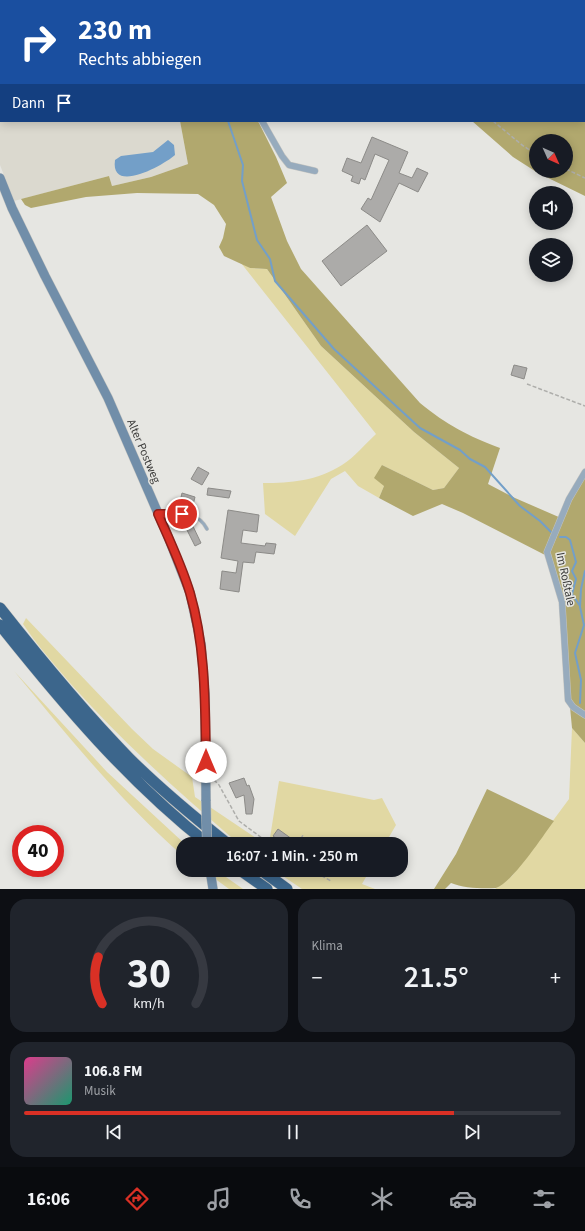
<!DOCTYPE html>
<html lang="de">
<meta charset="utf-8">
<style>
:root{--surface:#171b24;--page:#20242c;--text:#f1f3f6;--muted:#9ea1a6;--line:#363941;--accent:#d93025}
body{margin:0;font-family:"Source Sans 3",sans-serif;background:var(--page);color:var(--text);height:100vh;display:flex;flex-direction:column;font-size:15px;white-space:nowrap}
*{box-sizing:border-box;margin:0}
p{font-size:13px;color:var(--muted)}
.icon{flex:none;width:22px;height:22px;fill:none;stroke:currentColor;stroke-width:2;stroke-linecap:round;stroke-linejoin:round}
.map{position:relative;height:889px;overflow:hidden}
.details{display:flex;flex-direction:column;gap:10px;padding:10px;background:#0d0f14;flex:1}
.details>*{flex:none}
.guide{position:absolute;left:0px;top:0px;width:585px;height:122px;box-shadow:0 2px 10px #0003;background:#1a4fa0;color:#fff;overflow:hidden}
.needle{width:26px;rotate:135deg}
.buttons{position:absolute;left:529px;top:134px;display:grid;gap:8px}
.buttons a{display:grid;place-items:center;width:44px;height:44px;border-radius:50%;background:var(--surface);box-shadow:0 2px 10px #0003;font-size:20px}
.speed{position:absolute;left:12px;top:825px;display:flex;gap:8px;font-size:20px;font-weight:700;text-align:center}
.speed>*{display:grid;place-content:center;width:52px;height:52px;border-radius:50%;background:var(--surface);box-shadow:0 2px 10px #0003;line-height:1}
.speed .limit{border:6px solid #d22;background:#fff;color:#111}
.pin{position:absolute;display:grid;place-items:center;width:34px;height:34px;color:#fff;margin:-17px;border:2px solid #fff;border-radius:50%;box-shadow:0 1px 4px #0007}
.me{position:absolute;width:44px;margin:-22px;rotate:0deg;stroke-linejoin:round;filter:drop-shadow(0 0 3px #0008)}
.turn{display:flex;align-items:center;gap:14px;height:84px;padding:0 12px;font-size:18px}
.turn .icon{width:52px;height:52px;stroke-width:2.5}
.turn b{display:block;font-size:28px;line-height:34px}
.then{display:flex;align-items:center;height:38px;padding:0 12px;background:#0003;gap:8px;font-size:15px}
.big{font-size:30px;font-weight:600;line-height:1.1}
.details .card{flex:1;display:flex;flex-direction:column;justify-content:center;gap:6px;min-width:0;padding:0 14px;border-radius:16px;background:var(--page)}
.details .dial{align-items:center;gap:0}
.dial svg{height:104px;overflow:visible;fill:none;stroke:var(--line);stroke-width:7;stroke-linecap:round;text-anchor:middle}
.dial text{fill:var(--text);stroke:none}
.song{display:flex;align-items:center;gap:12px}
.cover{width:48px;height:48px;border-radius:6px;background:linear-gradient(135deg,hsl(330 70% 55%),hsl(160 70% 35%))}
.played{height:4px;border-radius:2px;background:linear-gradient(90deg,var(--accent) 80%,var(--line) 80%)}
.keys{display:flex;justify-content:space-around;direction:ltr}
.heat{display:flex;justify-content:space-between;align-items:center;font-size:22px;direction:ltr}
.details .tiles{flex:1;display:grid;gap:10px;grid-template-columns:1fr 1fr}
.card:last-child{grid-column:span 2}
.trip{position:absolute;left:176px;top:837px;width:232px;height:40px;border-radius:16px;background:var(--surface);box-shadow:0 2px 10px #0003;font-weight:600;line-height:40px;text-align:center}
.tabs{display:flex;height:64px;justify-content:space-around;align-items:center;background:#090b0e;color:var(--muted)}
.tabs .icon{width:28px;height:28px}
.tabs .active{color:var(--accent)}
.tabs b{font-size:18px;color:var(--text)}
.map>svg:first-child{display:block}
.built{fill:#dbd9cf}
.green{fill:#e1d8a3}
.forest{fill:#b1a86e;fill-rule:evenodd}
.water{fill:#739fc8}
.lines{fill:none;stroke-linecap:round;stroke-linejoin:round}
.stream{stroke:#739fc8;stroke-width:2}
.building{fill:#acaba9;stroke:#8c8b88}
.lane-casing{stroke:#c4c4c0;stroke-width:4}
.street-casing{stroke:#c4c4c0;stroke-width:7}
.secondary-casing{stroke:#c4c4c0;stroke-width:10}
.highway-casing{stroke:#c4c4c0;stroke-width:12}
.path{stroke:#aeaeab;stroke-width:1.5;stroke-dasharray:4 2;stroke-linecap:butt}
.lane{stroke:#97abbd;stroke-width:3}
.street{stroke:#97abbd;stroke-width:6}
.secondary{stroke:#718ea9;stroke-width:9}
.highway{stroke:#3c668c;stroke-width:11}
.secondary-bridge-casing{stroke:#c4c4c0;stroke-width:10;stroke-linecap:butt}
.secondary-bridge{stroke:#718ea9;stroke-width:9}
.route-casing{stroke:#8d1f18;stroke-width:10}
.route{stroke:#d93025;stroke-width:7}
.labels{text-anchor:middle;stroke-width:3;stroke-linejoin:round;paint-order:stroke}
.street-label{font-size:12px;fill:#3b3b3a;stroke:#e6e6e2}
</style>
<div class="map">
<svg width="585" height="889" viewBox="0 0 585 889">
<rect width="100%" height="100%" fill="#e6e6e2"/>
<path class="built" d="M0,0H155L1,1V121H180L188,164L151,177L112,186L109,176L14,201L0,165Z"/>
<path class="green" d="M241,263L250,268L267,269L321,346L414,432L459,468L444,488L433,490L382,465L384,486L379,498L358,486L345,471L331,479L295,536L265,514L263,483C291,483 317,481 342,465C355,457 365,444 376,434Z
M26,618L132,729L153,749L192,777L195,797L265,844H239C180,793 122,742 70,683C54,664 37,645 23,624Z
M14,671L107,772L185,844H183V856C120,801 67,735 14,671Z
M572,728L585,743V889H495L512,876L569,799Z
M279,781L374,800L382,798L396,825L385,844H269Z
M199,870H216L243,889H229L210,875Z
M274,870H370L362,884L375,889H302Z"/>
<path class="forest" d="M413,0H585V196L538,173L513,157L472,121H584V1ZM536,141H566V171H536Z
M180,121H258L276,157L287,183L271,197L287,241L301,269L420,403C447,425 468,436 500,448L488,484L515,498L561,518L585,472V743L572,728L560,602L547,556L463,513L442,504L413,516L379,498L384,486L374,478L382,465L433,490L444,488L459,468L414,432L321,346L267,269L250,268L224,256L219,247L223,238L226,224L214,205L198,194L137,193L86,197L31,208L25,205L21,199L109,176L112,186L151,177L188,164Z
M487,789L554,821C542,837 513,882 496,888C483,889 463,888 451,883L445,889H434L456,854Z"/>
<path class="water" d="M168,140L174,145L175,155C164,165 110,195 115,160L121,156L153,152Z"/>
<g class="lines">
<path class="stream" d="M180,0L181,1
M494,0V1
M584,61L585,62
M228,121L243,165L242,181L257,240L270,259L275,281L334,349L420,428L460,450L470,459L485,467L520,506L540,521L551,532
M560,537H566L570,540L576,562L572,571L576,579L572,594L580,606
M580,703L581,680L575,653L584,625L580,607L581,589L585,571"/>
</g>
<path class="building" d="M372,137L408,152L399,173L412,178L417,168L428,173L418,192L399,183L380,222L361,209L368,198L371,200L389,160L375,154L365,180L361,178L359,184L351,181L353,176L342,171L347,158L361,163Z
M367,225L387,251L341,286L322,261Z
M514,365L527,368L524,379L511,375Z
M198,467L209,473L202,485L191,479Z
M208,488L231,491L229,498L207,495Z
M182,493L195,497L192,509L179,506Z
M228,510L259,515L257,532L243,530L241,543L265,546L266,543L276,544L274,554L256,552L254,563L243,562L239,592L220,589L222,571L236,573L238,561L221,558Z
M190,520L201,543L195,546L184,524Z
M244,778L247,786L249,785L254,799L252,814H246L244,795L236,798L229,783Z
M278,829L292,839L289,844H284L273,836Z"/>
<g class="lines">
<g class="lane-casing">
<path id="lane" d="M160,514C179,514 197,510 207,529"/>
</g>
<g class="street-casing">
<path id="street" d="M275,1V0
M262,121L282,156L289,165L315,171
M585,472L569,499L547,552L562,602L568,700L573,707L585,715"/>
</g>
<g class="secondary-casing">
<path id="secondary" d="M0,178L12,208L45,276L108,398L167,534L190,593L201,644L205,694L206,801
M210,870L213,889"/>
</g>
<g class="highway-casing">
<path id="highway" d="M0,608C41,660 83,711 129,758C160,789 194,817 228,844
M0,625C63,704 128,781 208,844
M240,870L267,889
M261,870L287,889"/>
</g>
<path class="path" d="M401,0L402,1
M493,121L522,145L536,154
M566,169L585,178
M527,384L585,406
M214,780L219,785L239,821L270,844
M298,844L303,835
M311,870L331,881"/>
<use href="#lane" class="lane"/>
<use href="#street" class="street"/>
<use href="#secondary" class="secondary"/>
<use href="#highway" class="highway"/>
<g class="secondary-bridge-casing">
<path id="secondary-bridge" d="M206,801L207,844"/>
</g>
<use href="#secondary-bridge" class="secondary-bridge"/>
</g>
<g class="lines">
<g class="route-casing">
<path id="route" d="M182,514H158C169,539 182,566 190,593C206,648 205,705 206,762"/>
</g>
<use href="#route" class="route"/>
</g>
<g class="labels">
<g class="street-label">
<text transform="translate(144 451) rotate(67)" y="4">Alter Postweg</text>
<text transform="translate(566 579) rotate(78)" y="4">Im Roßtale</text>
</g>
</g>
</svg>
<div class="buttons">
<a><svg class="needle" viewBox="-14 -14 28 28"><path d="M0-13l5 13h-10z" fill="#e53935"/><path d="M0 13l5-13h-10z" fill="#9ea1a6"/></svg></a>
<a><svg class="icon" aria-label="sound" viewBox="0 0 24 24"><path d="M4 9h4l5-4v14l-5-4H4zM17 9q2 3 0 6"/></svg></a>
<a><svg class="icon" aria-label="layers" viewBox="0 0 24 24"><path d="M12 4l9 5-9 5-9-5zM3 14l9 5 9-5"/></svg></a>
</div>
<div class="speed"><div class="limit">40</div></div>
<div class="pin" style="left:182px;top:514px;background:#d93025"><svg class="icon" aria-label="arrive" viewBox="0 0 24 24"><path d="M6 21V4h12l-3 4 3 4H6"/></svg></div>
<svg class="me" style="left:206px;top:762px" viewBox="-20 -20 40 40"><circle r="19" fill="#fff"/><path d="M0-13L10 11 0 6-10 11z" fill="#d93025"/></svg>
<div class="trip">16:07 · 1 Min. · 250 m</div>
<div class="guide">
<div class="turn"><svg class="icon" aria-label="right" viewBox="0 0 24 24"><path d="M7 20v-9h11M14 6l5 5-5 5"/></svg><div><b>230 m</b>Rechts abbiegen</div></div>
<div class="then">Dann<svg class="icon" aria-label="arrive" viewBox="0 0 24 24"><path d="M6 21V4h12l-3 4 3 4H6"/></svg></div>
</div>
</div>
<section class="details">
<div class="tiles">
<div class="card dial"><svg viewBox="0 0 100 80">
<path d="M14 69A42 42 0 1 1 86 69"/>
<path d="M14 69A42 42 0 0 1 11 33" stroke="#d93025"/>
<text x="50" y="56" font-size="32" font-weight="700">30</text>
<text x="50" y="72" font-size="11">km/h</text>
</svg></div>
<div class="card"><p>Klima</p>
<div class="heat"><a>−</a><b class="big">21.5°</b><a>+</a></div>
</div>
<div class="card">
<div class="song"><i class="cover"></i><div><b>106.8 FM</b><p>Musik</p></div></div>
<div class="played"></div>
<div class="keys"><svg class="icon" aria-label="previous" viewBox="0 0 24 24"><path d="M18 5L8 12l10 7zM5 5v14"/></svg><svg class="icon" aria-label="pause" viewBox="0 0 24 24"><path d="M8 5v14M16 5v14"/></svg><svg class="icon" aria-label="next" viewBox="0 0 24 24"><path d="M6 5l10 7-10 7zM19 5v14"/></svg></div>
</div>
</div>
</section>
<nav class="tabs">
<b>16:06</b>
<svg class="icon active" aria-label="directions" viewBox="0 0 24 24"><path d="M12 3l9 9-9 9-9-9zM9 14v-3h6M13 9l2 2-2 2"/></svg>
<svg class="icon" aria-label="music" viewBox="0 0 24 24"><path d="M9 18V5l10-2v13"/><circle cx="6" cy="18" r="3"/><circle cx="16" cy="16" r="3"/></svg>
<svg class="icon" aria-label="phone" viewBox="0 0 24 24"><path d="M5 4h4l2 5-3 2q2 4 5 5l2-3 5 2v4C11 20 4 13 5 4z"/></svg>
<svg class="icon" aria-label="climate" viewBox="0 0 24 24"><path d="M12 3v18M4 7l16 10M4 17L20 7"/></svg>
<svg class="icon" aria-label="car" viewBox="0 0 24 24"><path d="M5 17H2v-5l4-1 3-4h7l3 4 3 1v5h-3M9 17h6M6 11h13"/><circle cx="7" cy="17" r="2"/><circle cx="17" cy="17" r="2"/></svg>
<svg class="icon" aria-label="filters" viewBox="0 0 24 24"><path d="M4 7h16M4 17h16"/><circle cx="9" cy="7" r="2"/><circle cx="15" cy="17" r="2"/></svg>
</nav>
